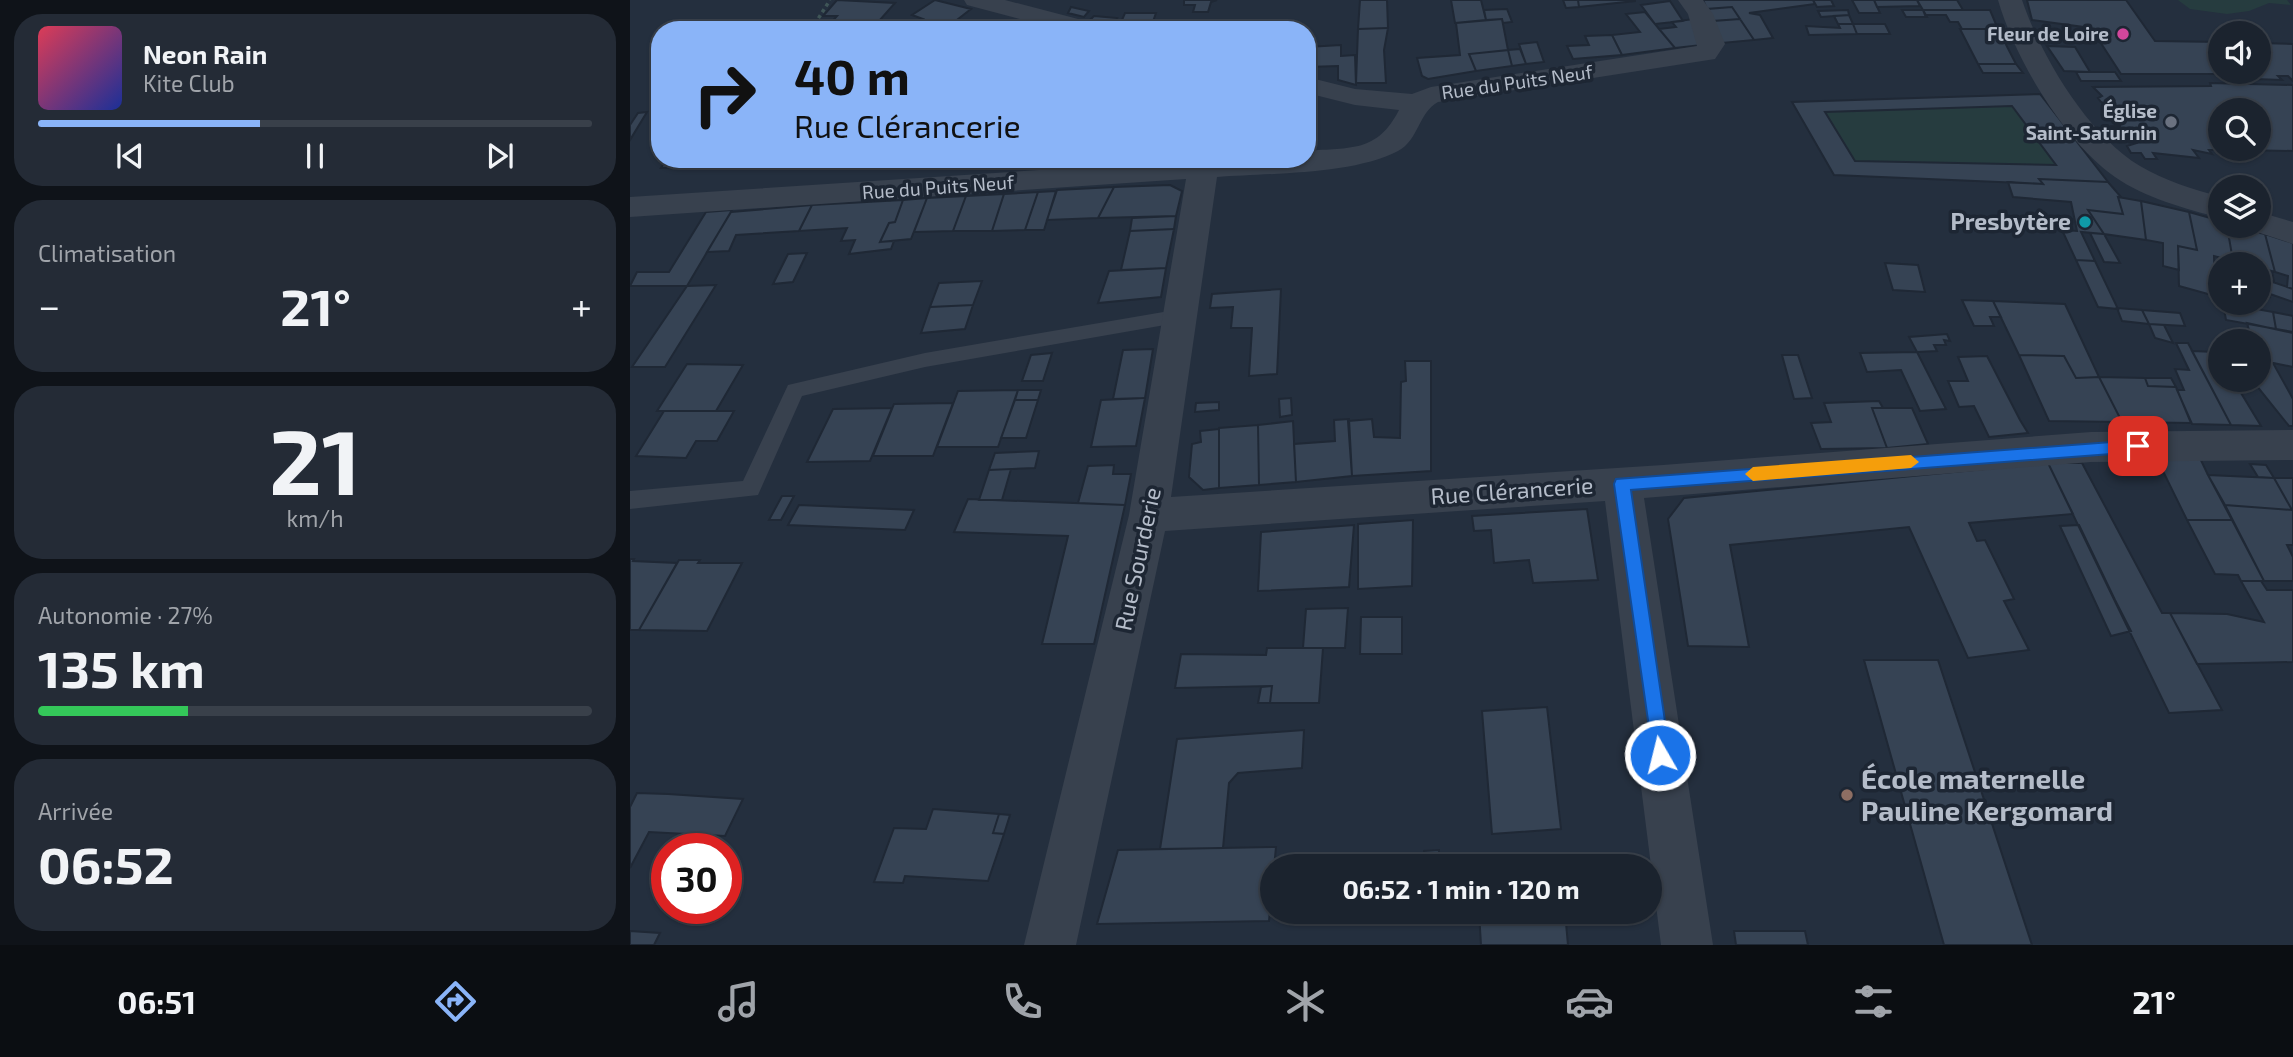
<!DOCTYPE html>
<html lang="fr">
<meta charset="utf-8">
<style>
:root{--surface:#1b232e;--page:#242b36;--text:#f1f3f6;--muted:#a0a4aa;--line:#39404a;--accent:#8ab4f8}
body{margin:0;font-family:"Exo 2",sans-serif;background:var(--page);color:var(--text);height:100vh;display:flex;flex-direction:column;font-size:26px;white-space:nowrap}
*{box-sizing:border-box;margin:0}
p{font-size:23px;color:var(--muted)}
.icon{flex:none;width:38px;height:38px;fill:none;stroke:currentColor;stroke-width:2;stroke-linecap:round;stroke-linejoin:round}
.map{position:relative;flex:1;overflow:hidden}
.panel{display:flex;flex-direction:column;gap:14px;padding:14px;background:#0f1319;width:630px}
.panel>*{flex:none}
.top-card{position:absolute;left:21px;top:21px;width:665px;height:147px;border-radius:28px;box-shadow:0 2px 5px #0004,0 0 0 2px var(--line);background:#8ab4f8;color:#111;overflow:hidden}
.controls{position:absolute;left:1578px;top:21px;display:grid;gap:14px}
.controls a{display:grid;place-items:center;width:63px;height:63px;border-radius:50%;background:var(--surface);box-shadow:0 2px 5px #0004,0 0 0 2px var(--line);font-size:35px}
.speed{position:absolute;left:21px;top:833px;display:flex;gap:14px;font-size:35px;font-weight:700;text-align:center}
.speed>*{display:grid;place-content:center;width:91px;height:91px;border-radius:50%;background:var(--surface);box-shadow:0 2px 5px #0004,0 0 0 2px var(--line);line-height:1}
.speed .limit{border:10px solid #d22;background:#fff;color:#111}
.pin{position:absolute;display:grid;place-items:center;width:60px;height:60px;color:#fff;margin:-30px;border-radius:14px;box-shadow:0 4px 10px #0006}
.me{position:absolute;width:77px;margin:-38px;rotate:352deg;stroke-linejoin:round;filter:drop-shadow(0 0 5px #0008)}
.turn{display:flex;align-items:center;gap:24px;height:147px;padding:0 28px;font-size:32px}
.turn .icon{width:91px;height:91px;stroke-width:2.5}
.turn b{display:block;font-size:49px;line-height:60px}
.big{font-size:52px;font-weight:700;line-height:1.1}
.panel .card{flex:1;display:flex;flex-direction:column;justify-content:center;gap:10px;min-width:0;padding:0 24px;border-radius:28px;background:var(--page)}
.panel .dial{align-items:center;gap:0}
.dial b{font-size:91px;line-height:1}
.song{display:flex;align-items:center;gap:21px}
.cover{width:84px;height:84px;border-radius:10px;background:linear-gradient(135deg,hsl(350 70% 55%),hsl(230 70% 35%))}
.played{height:7px;border-radius:4px;background:linear-gradient(90deg,var(--accent) 40%,var(--line) 40%)}
.keys{display:flex;justify-content:space-around;direction:ltr}
.heat{display:flex;justify-content:space-between;align-items:center;font-size:38px;direction:ltr}
.charge{height:10px;border-radius:5px;background:linear-gradient(90deg,#34c759 27%,var(--line) 0)}
.trip{position:absolute;left:630px;top:854px;width:402px;height:70px;border-radius:35px;background:var(--surface);box-shadow:0 2px 5px #0004,0 0 0 2px var(--line);font-weight:700;line-height:70px;text-align:center}
.tab-bar{display:flex;height:112px;justify-content:space-around;align-items:center;background:#0b0e12;color:var(--muted)}
.tab-bar .icon{width:49px;height:49px}
.tab-bar .current{color:var(--accent)}
.tab-bar b{font-size:32px;color:var(--text)}
main{display:flex;flex:1;min-height:0}
.map>svg:first-child{display:block}
.green{fill:#263c3f}
.building{fill:#364354;stroke:#1f2835;stroke-width:2;fill-rule:evenodd}
.lines{fill:none;stroke-linecap:round;stroke-linejoin:round}
.path{stroke:#3f5557;stroke-width:3.5;stroke-dasharray:3.5 3.5;stroke-linecap:butt}
.lane{fill:#38414e;fill-rule:evenodd}
.street{fill:#38414e;fill-rule:evenodd}
.route{fill:#1a73e8;stroke:#114b97;stroke-width:2}
.slow{fill:#f59e0b}
.hotel-dot{fill:#d1479c;stroke:#1d2633;stroke-width:2.5}
.worship-dot{fill:#6b7280;stroke:#1d2633;stroke-width:2.5}
.culture-dot{fill:#0f9aa8;stroke:#1d2633;stroke-width:2.5}
.education-dot{fill:#8d6e63;stroke:#1d2633;stroke-width:2.5}
.labels{text-anchor:middle;stroke-width:7;stroke-linejoin:round;paint-order:stroke}
.far-poi-label{font-size:19px;font-weight:bold;fill:#b4bcc9;stroke:#1d2633;text-anchor:end}
.far-street-label{font-size:19px;fill:#b4bcc9;stroke:#1d2633}
.poi-label{font-size:23px;font-weight:bold;fill:#b4bcc9;stroke:#1d2633;text-anchor:end}
.street-label{font-size:23px;fill:#b4bcc9;stroke:#1d2633}
.near-poi-label{font-size:28px;font-weight:bold;fill:#b4bcc9;stroke:#1d2633;text-anchor:start}
</style>
<main>
<section class="panel">
<div class="card">
<div class="song"><i class="cover"></i><div><b>Neon Rain</b><p>Kite Club</p></div></div>
<div class="played"></div>
<div class="keys"><svg class="icon" aria-label="previous" viewBox="0 0 24 24"><path d="M18 5L8 12l10 7zM5 5v14"/></svg><svg class="icon" aria-label="pause" viewBox="0 0 24 24"><path d="M8 5v14M16 5v14"/></svg><svg class="icon" aria-label="next" viewBox="0 0 24 24"><path d="M6 5l10 7-10 7zM19 5v14"/></svg></div>
</div>
<div class="card"><p>Climatisation</p>
<div class="heat"><a>−</a><b class="big">21°</b><a>+</a></div>
</div>
<div class="card dial"><b>21</b><p>km/h</p></div>
<div class="card"><p>Autonomie · 27%</p><b class="big">135 km</b><div class="charge"></div></div>
<div class="card"><p>Arrivée</p><b class="big">06:52</b></div>
</section>
<div class="map">
<svg width="1663" height="945" viewBox="0 0 1663 945">
<rect width="100%" height="100%" fill="#242f3e"/>
<path class="green" d="M1548,0H1657L1661,5L1639,3L1619,11L1597,14L1560,9Z
M1382,106L1426,165L1225,161L1195,112Z"/>
<path class="building" d="M207,0L265,3L242,29L197,27L207,16H193Z
M305,0L341,9L314,30L284,25L293,19L282,15Z
M554,0H587L581,2L578,12H563L565,5H554Z
M730,0H757L758,28L728,29Z
M821,0H851L856,20L825,23Z
M933,0H948L949,7L936,8Z
M948,0H1005V1L949,7Z
M1073,0H1183L1185,4L1119,13L1130,15L1143,38L1124,40L1102,7L1077,9Z
M1183,0H1201L1204,6L1187,7Z
M1222,0H1244L1250,13H1229Z
M1244,0H1287L1290,6L1247,7Z
M1287,0H1327L1333,10H1293Z
M1397,0H1496L1525,41L1591,42V72H1629V43L1663,44V81L1658,76H1648L1652,80L1596,78L1591,74H1491L1461,28L1402,20Z
M1040,1L1053,21L1025,24L1011,5Z
M441,7L459,11L454,17L438,13Z
M1102,7L1110,19L1083,21L1077,9Z
M877,9L882,22L873,23L872,19L856,20L854,10Z
M1218,10L1219,15L1191,17L1188,11Z
M1272,10H1293L1297,17H1276Z
M1293,10H1360L1368,29H1332L1328,22H1320L1316,15H1295Z
M1015,12L1045,48L992,55L982,35L1010,32L996,14Z
M495,13H526L520,30L489,27Z
M1219,15L1223,24H1208L1204,16Z
M464,16L487,18L482,25L460,20Z
M872,19L878,50L839,54L846,71L798,79L792,76L787,58L830,55L826,23Z
M1063,19L1072,45L1045,48L1029,29L1046,27L1042,22Z
M1110,19L1124,40L1092,43L1083,21Z
M1208,24H1223L1227,34L1179,35L1176,26L1210,28Z
M1223,24H1255L1260,34H1227Z
M758,28L754,50L756,83H726L728,29Z
M1330,29H1368L1386,64H1348Z
M982,35L992,55L943,59L937,46L959,45L955,36Z
M907,42L914,62L896,64L889,44Z
M711,45V56L725,55L726,85L708,80V66L677,67V47Z
M1417,46L1445,47L1460,72L1434,71Z
M890,49L896,64L882,66L878,50Z
M878,50L882,66L846,71L839,54Z
M1348,64H1386L1393,73H1353Z
M1446,72H1485L1491,81H1451Z
M1580,83L1663,85V151L1610,150L1614,155H1605L1601,150H1579L1582,154L1563,150L1569,158L1523,153L1527,159H1515L1511,153H1501L1497,146L1507,143L1503,135L1487,132L1482,126H1490L1492,118L1486,109L1471,102L1468,98L1472,96L1463,87L1581,86ZM1591,110H1629V149H1591Z
M1410,94L1478,182L1409,179L1413,184L1204,175L1162,102ZM1382,106L1426,165L1225,161L1195,112Z
M17,112L0,140V125L8,113Z
M37,159H93L89,165L31,168Z
M126,159H180L178,164L122,167Z
M201,159H251L249,162H199Z
M485,159H532L485,163Z
M1409,179L1478,182L1491,197H1488L1493,214L1458,210L1474,234L1451,232L1465,261L1446,260L1432,230L1447,231L1441,202L1383,197L1378,182L1413,184Z
M540,185L552,191L546,216L468,218L484,187Z
M484,187L468,218L417,220L427,190Z
M426,191L414,230H395L408,192Z
M408,192L395,230L362,231L374,194Z
M374,194L362,231H323L336,196Z
M336,196L323,231L284,232L297,198Z
M1488,197L1511,201L1516,240L1474,234L1458,210L1493,214Z
M297,198L281,239L250,242L259,223L265,222L273,200Z
M273,200L265,222L259,223L250,242L264,241L261,249L219,254L225,240L211,241L217,228L169,231L182,205Z
M1511,201L1559,212L1567,250L1548,246L1549,270L1533,266V243L1516,240Z
M182,205L169,231L106,235L99,251L77,252L101,212Z
M102,210L57,286H0L7,272H39L76,212Z
M1559,212L1591,221V226H1597L1603,261L1584,256L1585,296L1549,286L1548,246L1567,250Z
M546,216L544,229L500,231L502,218Z
M1597,226L1635,234L1645,272L1629,268V264L1603,261Z
M544,229L536,268L491,270L500,231Z
M1460,233L1474,234L1490,263L1474,262Z
M1635,234L1663,243V289L1657,287L1658,276L1645,272Z
M177,253L163,282L143,284L158,254Z
M1446,260L1465,261L1488,309L1468,307Z
M1255,263L1288,265L1295,292L1263,290Z
M536,268L531,297L468,303L479,271Z
M1629,268L1642,271L1644,282L1631,278Z
M1631,278L1663,289V302L1640,294V297L1634,296Z
M352,281L343,305L300,307L309,283Z
M86,285L35,367H2L57,286Z
M651,289L647,374L619,376L622,328H601L603,307L580,308L582,294Z
M1332,300L1363,301L1371,317H1360L1364,326H1344Z
M1363,301L1435,304L1469,377L1446,378L1434,356L1389,355Z
M1593,303L1643,312L1646,329L1596,320Z
M343,305L335,329L291,333L300,307Z
M1487,308L1512,310L1519,324L1492,321Z
M1512,310L1550,313L1555,326L1519,324Z
M1643,312L1663,316V332L1646,329Z
M1617,323L1663,333V367L1643,363L1663,399V426H1659L1622,380H1629V341H1622Z
M1519,324L1534,325L1543,343L1525,338Z
M1317,334L1320,341L1314,340L1316,345H1304L1307,351L1287,352L1279,337Z
M1546,343H1558L1601,425L1562,424L1547,390H1554L1545,369L1559,370Z
M523,349L515,398L483,399L493,350Z
M1562,351L1586,352L1591,360V380H1622L1625,384L1605,383L1631,426L1601,425Z
M1287,352L1316,409L1290,411L1271,370L1237,372L1230,353Z
M422,353L413,381H392L401,355Z
M1152,355H1168L1182,398L1164,399Z
M1389,355L1434,356L1446,378L1469,377L1492,422L1419,421Z
M1357,356L1390,420L1398,433L1359,437L1344,406L1329,407L1318,381H1338L1328,357Z
M775,361H801V471L722,476L718,421L742,419L744,437L770,438L771,382L776,381Z
M57,364L113,365L86,411H27Z
M1469,377L1515,378L1518,386L1546,387L1561,423L1492,422Z
M1515,378H1541L1546,387L1518,386Z
M388,390H411L408,400H385Z
M388,390L368,447H307L328,391Z
M515,398L506,446L461,447L471,400Z
M661,398L662,415L650,417L649,399Z
M385,400H408L396,438H371Z
M1249,401L1253,408H1242L1257,448L1191,449L1181,423L1201,422L1194,403Z
M589,402V410L565,412L566,403Z
M323,403L303,456H243L264,404Z
M262,408L240,461L177,462L203,409Z
M1242,408H1282L1298,444L1257,448Z
M34,411H104L87,441H66L56,458L6,456Z
M719,419L722,476L666,482L664,444L705,441L704,420Z
M663,421L666,482L629,485L628,425Z
M628,425L629,485L589,488V428Z
M589,429V488L573,490L559,477L562,444L571,442L570,431Z
M409,451L405,468L359,470L365,453Z
M1569,456L1578,475L1602,520H1557L1527,459Z
M1418,463H1452L1532,613H1540L1592,710L1539,713Z
M1418,463L1443,514L1339,523L1347,541L1355,540L1384,599L1374,601L1399,650L1338,658L1279,527L1100,545L1119,647L1058,646L1038,519L1054,498Z
M1620,464L1636,465L1644,478L1628,477Z
M484,465L483,474H501L495,505L448,503L458,466Z
M381,469L372,500H349L359,470Z
M1578,475L1644,478L1662,510L1595,505Z
M1644,478H1663V510H1662Z
M152,496H164L151,520H139Z
M338,499L495,505L464,644H412L438,536L324,532Z
M169,505L284,510L275,530L158,525Z
M1595,505L1663,510V545H1657L1663,557V581H1634Z
M957,509L968,580L903,583L899,560L864,563L861,530L844,531L842,516Z
M783,520L782,586L728,589V524Z
M1557,520H1602L1634,581H1611L1608,575L1585,574Z
M724,525L719,587L628,591L631,532Z
M1449,525L1485,600L1501,631L1481,636L1430,526Z
M0,559H4L3,561L47,563L9,630H0Z
M49,560H70L68,563H112L77,631L9,630Z
M1611,581H1631L1637,590H1663V662L1567,664L1540,613L1597,614L1634,622Z
M718,608L715,648H673L676,609Z
M731,617H772V654H730Z
M637,648H693L689,703H640L642,686L545,688L551,654L636,655Z
M1234,660H1308L1402,945H1314Z
M642,686L640,703H628L631,687Z
M917,707L931,829L862,834L852,711Z
M674,730L672,768L608,773L599,783L593,848L530,849L547,739Z
M7,793L38,794L113,799L95,836L19,832L0,868V807Z
M303,809L369,814L363,833L374,834L358,881L275,876L273,883L244,882L264,828L296,829Z
M369,814L380,815L374,834L363,833Z
M646,847L639,921L467,924L488,850Z
M809,850V866H794V851Z
M849,912H935L938,945H851Z
M0,931L30,933L24,945H0Z
M1104,931H1175L1178,945H1106Z"/>
<g class="lines">
<path class="path" d="M181,30L200,0"/>
<path class="lane" d="M551,309L560,316L558,321L295,367L172,396L128,495L0,509V491L113,481L158,385L295,353Z"/>
<path class="street" d="M334,0H375L471,25L475,30H431L337,5Z
M1048,0H1073L1083,14L1095,44L1085,59L808,102C788,113 789,140 768,151C722,175 639,173 587,177L541,497L1033,465L1461,432L1663,430V460L1461,462L1014,498L1083,945H1031L975,501L535,531L446,945H394L499,515L556,179L0,217V197L578,159H677V151C721,147 747,153 769,110L725,105L677,93V77L725,89L782,94L801,87L1067,46L1058,14Z
M1368,0H1392C1411,56 1458,135 1510,166C1535,181 1563,189 1591,197V218C1556,209 1515,198 1485,177C1434,141 1385,59 1368,0Z
M1629,212L1663,222V244L1618,229L1616,226H1629Z"/>
</g>
<path class="route" d="M1508,440L1515,446L1508,452L1001,490L1040,755L1037,762L1030,765L1024,762L984,484L986,479Z"/>
<path class="slow" d="M1281,455L1289,462L1281,468L1123,481L1115,474L1123,467Z"/>
<circle class="hotel-dot" cx="1493" cy="34" r="7"/>
<circle class="worship-dot" cx="1541" cy="122" r="7"/>
<circle class="culture-dot" cx="1455" cy="222" r="7"/>
<circle class="education-dot" cx="1217" cy="795" r="7"/>
<g class="labels">
<g class="far-poi-label">
<text x="1479" y="41">Fleur de Loire</text>
<text x="1527" y="118">Église<tspan x="1527" dy="22">Saint-Saturnin</tspan></text>
</g>
<g class="far-street-label">
<text transform="translate(887 82) rotate(-8)" y="7">Rue du Puits Neuf</text>
<text transform="translate(308 187) rotate(-4)" y="7">Rue du Puits Neuf</text>
</g>
<g class="poi-label">
<text x="1441" y="230">Presbytère</text>
</g>
<g class="street-label">
<text transform="translate(882 491) rotate(-4)" y="8">Rue Clérancerie</text>
<text transform="translate(508 559) rotate(-78)" y="8">Rue Sourderie</text>
</g>
<g class="near-poi-label">
<text x="1231" y="789">École maternelle<tspan x="1231" dy="32">Pauline Kergomard</tspan></text>
</g>
</g>
</svg>
<div class="controls">
<a><svg class="icon" aria-label="sound" viewBox="0 0 24 24"><path d="M4 9h4l5-4v14l-5-4H4zM17 9q2 3 0 6"/></svg></a>
<a><svg class="icon" aria-label="search" viewBox="0 0 24 24"><circle cx="10" cy="10" r="6"/><path d="M15 15l6 6"/></svg></a>
<a><svg class="icon" aria-label="layers" viewBox="0 0 24 24"><path d="M12 4l9 5-9 5-9-5zM3 14l9 5 9-5"/></svg></a>
<a>+</a>
<a>−</a>
</div>
<div class="speed"><div class="limit">30</div></div>
<div class="pin" style="left:1508px;top:446px;background:#d93025"><svg class="icon" aria-label="arrive" viewBox="0 0 24 24"><path d="M6 21V4h12l-3 4 3 4H6"/></svg></div>
<svg class="me" style="left:1030px;top:755px" viewBox="-20 -20 40 40"><circle r="17" fill="#1a73e8" stroke="#fff" stroke-width="3"/><path d="M0-11L8 9 0 5-8 9z" fill="#fff"/></svg>
<div class="trip">06:52 · 1 min · 120 m</div>
<div class="top-card">
<div class="turn"><svg class="icon" aria-label="right" viewBox="0 0 24 24"><path d="M7 20v-9h11M14 6l5 5-5 5"/></svg><div><b>40 m</b>Rue Clérancerie</div></div>
</div>
</div>
</main>
<nav class="tab-bar">
<b>06:51</b>
<svg class="icon current" aria-label="directions" viewBox="0 0 24 24"><path d="M12 3l9 9-9 9-9-9zM9 14v-3h6M13 9l2 2-2 2"/></svg>
<svg class="icon" aria-label="music" viewBox="0 0 24 24"><path d="M9 18V5l10-2v13"/><circle cx="6" cy="18" r="3"/><circle cx="16" cy="16" r="3"/></svg>
<svg class="icon" aria-label="phone" viewBox="0 0 24 24"><path d="M5 4h4l2 5-3 2q2 4 5 5l2-3 5 2v4C11 20 4 13 5 4z"/></svg>
<svg class="icon" aria-label="climate" viewBox="0 0 24 24"><path d="M12 3v18M4 7l16 10M4 17L20 7"/></svg>
<svg class="icon" aria-label="car" viewBox="0 0 24 24"><path d="M5 17H2v-5l4-1 3-4h7l3 4 3 1v5h-3M9 17h6M6 11h13"/><circle cx="7" cy="17" r="2"/><circle cx="17" cy="17" r="2"/></svg>
<svg class="icon" aria-label="filters" viewBox="0 0 24 24"><path d="M4 7h16M4 17h16"/><circle cx="9" cy="7" r="2"/><circle cx="15" cy="17" r="2"/></svg>
<b>21°</b>
</nav>
